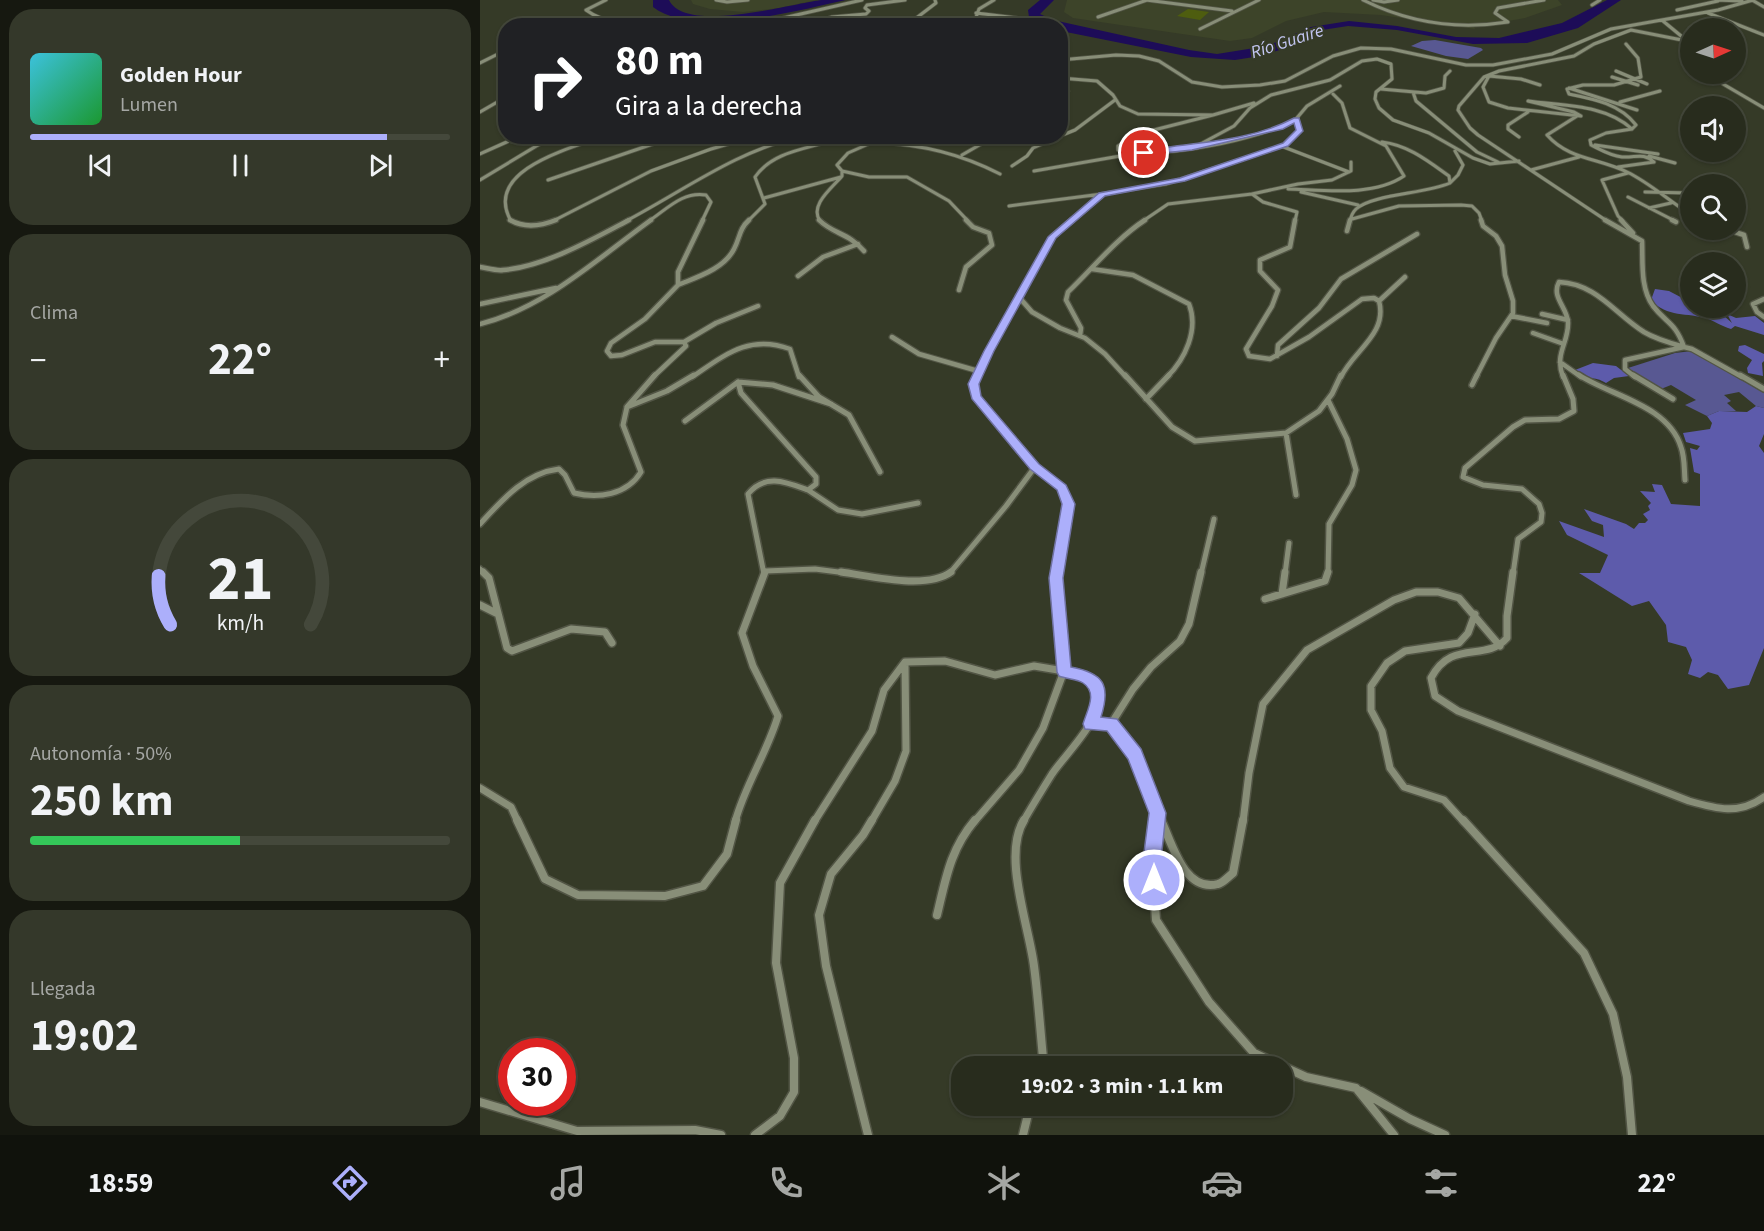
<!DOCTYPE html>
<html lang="es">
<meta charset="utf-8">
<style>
:root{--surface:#282c1d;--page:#34382a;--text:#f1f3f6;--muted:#a5a7a4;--line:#44483b;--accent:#acaffb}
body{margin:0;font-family:"Source Sans 3",sans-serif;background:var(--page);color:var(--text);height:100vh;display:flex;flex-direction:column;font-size:22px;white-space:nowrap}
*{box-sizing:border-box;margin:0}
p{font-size:20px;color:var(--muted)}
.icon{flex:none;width:33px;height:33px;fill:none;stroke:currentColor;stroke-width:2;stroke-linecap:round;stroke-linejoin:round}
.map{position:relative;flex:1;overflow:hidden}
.drawer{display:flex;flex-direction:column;gap:9px;padding:9px;background:#161810;width:480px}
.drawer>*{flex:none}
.hud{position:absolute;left:18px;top:18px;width:570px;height:126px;border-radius:24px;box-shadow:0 2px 4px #0004,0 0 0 2px var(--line);background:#202124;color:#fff;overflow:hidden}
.needle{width:39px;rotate:87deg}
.fabs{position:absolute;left:1200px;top:18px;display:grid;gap:12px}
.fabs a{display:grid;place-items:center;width:66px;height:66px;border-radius:50%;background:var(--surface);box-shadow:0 2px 4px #0004,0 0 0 2px var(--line);font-size:30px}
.speed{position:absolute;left:18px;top:1038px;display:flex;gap:12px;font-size:30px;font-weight:700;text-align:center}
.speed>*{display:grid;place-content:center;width:78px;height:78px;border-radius:50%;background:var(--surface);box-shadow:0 2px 4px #0004,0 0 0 2px var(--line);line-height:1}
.speed .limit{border:9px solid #d22;background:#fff;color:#111}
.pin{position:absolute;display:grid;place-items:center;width:51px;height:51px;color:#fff;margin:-26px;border:3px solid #fff;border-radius:50%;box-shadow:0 2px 6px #0007}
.me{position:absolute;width:66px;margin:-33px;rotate:0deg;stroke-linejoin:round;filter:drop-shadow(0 0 4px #0008)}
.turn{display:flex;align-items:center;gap:21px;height:126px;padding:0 18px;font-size:27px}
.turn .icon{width:78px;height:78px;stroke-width:2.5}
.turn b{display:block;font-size:42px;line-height:51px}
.big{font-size:45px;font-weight:700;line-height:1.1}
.drawer .card{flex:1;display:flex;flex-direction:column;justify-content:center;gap:9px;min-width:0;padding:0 21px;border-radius:24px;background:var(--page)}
.drawer .dial{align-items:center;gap:0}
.dial svg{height:156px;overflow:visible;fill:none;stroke:var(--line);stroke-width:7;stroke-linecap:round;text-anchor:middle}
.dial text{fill:var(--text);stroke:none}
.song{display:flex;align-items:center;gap:18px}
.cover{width:72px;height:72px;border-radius:9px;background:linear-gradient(135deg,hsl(190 70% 55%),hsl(130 70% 35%))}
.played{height:6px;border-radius:3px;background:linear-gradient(90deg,var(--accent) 85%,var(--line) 85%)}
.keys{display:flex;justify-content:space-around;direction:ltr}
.heat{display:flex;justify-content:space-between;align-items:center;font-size:33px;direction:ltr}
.charge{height:9px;border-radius:4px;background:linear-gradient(90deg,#34c759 50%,var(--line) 0)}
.trip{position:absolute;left:471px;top:1056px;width:342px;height:60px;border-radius:24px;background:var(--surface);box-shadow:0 2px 4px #0004,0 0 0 2px var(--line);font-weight:700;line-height:60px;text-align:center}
.dock{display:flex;height:96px;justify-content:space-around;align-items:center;background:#10120c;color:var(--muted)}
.dock .icon{width:42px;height:42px}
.dock .active{color:var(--accent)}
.dock b{font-size:27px;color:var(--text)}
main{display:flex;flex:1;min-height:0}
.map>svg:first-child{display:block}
.built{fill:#3d4429}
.green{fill:#585892}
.forest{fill:#5d5bab}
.water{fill:#1d0c58}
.building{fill:#4e5d0f}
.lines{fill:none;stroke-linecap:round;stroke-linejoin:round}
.minor-far4-casing{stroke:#525545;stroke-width:4.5}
.minor-far3-casing{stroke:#525545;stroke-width:7}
.minor-far2-casing{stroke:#525545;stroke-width:8}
.minor-far1-casing{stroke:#525545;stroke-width:10}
.minor-casing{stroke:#525545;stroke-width:11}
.minor-far4{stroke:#888e78;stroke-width:3}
.minor-far3{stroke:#888e78;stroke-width:4.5}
.minor-far2{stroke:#888e78;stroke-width:5}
.minor-far1{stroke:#888e78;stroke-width:7}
.minor{stroke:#888e78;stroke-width:8}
.route{fill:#acaffb;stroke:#7072a3;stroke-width:1.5}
.labels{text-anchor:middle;stroke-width:4.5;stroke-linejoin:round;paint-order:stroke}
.far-water-label{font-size:18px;font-style:italic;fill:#c4c7f3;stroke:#353a27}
</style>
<main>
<section class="drawer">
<div class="card">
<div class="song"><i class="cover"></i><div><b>Golden Hour</b><p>Lumen</p></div></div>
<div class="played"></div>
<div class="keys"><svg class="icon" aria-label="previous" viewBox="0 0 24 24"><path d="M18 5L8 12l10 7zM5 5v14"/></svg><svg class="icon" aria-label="pause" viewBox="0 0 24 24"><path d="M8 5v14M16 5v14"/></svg><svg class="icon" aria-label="next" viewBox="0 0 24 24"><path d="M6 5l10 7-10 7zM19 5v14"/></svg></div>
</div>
<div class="card"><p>Clima</p>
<div class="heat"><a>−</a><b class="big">22°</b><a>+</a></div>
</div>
<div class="card dial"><svg viewBox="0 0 100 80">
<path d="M14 69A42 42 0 1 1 86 69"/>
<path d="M14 69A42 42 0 0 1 8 44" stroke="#acaffb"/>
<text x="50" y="56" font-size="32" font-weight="700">21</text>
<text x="50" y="72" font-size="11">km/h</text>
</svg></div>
<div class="card"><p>Autonomía · 50%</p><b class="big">250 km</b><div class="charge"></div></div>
<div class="card"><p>Llegada</p><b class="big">19:02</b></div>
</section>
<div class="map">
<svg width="1284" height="1135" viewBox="0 0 1284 1135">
<rect width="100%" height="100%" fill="#353a27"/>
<path class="built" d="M211,0H336L299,8L263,12L230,9L213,4Z
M587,0H1078L1082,5L1045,18L994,27L995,29L901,15L844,12L806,21L772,38L750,41L593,18L584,12Z"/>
<path class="green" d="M955,40L1001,48L1003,50L988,59L966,56L931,46L942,41Z
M1212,351L1284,393V408L1276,406L1259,392L1244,395L1251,401L1247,403L1256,411H1239L1227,416L1205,405L1216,400L1191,385L1181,389L1148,368L1195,353Z"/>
<path class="forest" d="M1175,289L1189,291L1210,302V308L1225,309V311L1243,315L1252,323L1247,314L1256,318L1275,316L1284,323V335L1255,326L1251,329C1241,326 1232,320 1228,319C1207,312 1187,318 1171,300Z
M1265,345L1284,354V361L1282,363L1283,376L1268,373L1267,368L1272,360L1258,351L1259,346Z
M1113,363L1136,366L1149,376L1134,378L1126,383C1114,375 1106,382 1095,370Z
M1276,406L1284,408V434L1279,446L1284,453V648L1269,685L1248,689L1238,675L1228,672L1220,678L1208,674L1212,660L1206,647L1188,642L1186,625L1169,601L1152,606L1099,573H1120L1128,555L1087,535L1079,521L1124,537L1123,525L1112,521L1104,509L1146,524L1154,529L1159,523H1165L1168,520L1163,514L1170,510L1168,506L1171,503L1160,491L1175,492L1172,484L1182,485L1191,504L1220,506V474L1214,472L1210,448L1217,450L1220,446L1206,442L1203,433L1230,429L1232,423L1227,416L1239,411L1267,412Z"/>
<path class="water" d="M173,0H189C206,35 313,3 342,0C350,0 358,0 366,0C319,10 214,39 173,7Z
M560,0H574L560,14L573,20L709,50L737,54L787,46L831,27L869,21L917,26L976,37L1019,38L1082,23L1127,0H1141L1098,28L1047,43L993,44L917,30L868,26L842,30L809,47L780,56L755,60L711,57L581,31L580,26L563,25L549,17L548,10Z"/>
<path class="building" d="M708,9L729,12L720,20L697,16Z"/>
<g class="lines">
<g class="minor-far4-casing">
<path id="minor-far4" d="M126,0L106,10C131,29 173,25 203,26
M236,0L247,2L268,0
M666,0L752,11
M883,0C929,23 977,30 1028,22L1015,13L1018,8L1064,0
M893,0L904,2L918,0
M1236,0L1262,1
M1272,0L1284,7
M1112,5L1120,0
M1197,10L1238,1
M496,13L537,18L547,26
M1228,13L1284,35
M618,17L667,0
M435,19L456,3L455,0
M121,20L134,26
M1183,21L1206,40L1207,46L1203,55L1210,62
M79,26L88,19L114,18
M101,26L114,20
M255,26L290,21L382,0
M325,26L352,17L386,14L389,11L385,8L387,5L425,0
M401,26L448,19L471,26
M493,26L499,9L514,0
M720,29L779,0
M1146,44L1158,58L1161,77L1134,85H1103L1087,89L1089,94C1114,99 1140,104 1156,125L1152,129
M580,60L636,55L659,56L679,61L712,82L742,87L780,85L805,81L853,56L881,48L911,49L986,65H1013L1072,54L1131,29L1238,10L1273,0
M0,63L26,50
M1136,71L1167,84
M1226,74L1284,108
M1132,77L1158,85
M580,78L617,81L633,95L640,106L658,114L733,115L774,103
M1060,85L1041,79L1009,76L1003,87L1009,102L1028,108L1101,116L1094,112L1048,101C1083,106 1125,104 1152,129
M1089,88L1157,110
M901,89L946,93L964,88L965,76L970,71
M933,92L936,101L997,152L1018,162
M580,95L588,91
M1140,102L1180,91
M0,112L26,97
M733,115L658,134L638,146V150C675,161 783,139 816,119
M1097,116L1067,135C1089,160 1119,158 1147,172C1170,183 1189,201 1210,214
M1152,129L1126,133L1110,140L1111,145C1121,150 1131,156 1142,157C1156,158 1163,152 1174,162
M580,136L595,130L635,100
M1039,137L1028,129V125L1048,112
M398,143C442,144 481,154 520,174
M1115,145L1178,154
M801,146L869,172
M713,148L754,126L770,108L791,95L850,80L882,61L897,59L911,64L912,79L896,92L895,99L899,108L913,120L949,133L993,158L1010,164L1039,161
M0,154L40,136
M482,155L515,136
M1169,156L1195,163
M532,166L547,156L553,148L580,136
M1138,167L1174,162
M1051,170L1099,157
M362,171L389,177H427L469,201L488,221
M554,171L646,155
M0,180L58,145L79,136
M68,180L196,136
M970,183L978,175L983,165L975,151
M808,189C844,190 893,197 924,176L906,146L870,128L862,103L853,94
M821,192L878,205
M1165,192L1210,193
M1148,197L1195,221
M284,198L361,177
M529,206L622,194
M1169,208L1191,203
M872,219L919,206L981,205L992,206L999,213L1002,221
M31,221C2,170 91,148 125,136
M73,221L171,171L231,149L276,136
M146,221C203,191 259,149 323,136
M169,221C187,209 203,191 226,195L231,202L222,221
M268,221L285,204L275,177C295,148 335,149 365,136
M340,221C329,205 352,188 362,176V171L357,165L368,153L393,142L395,136
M590,221L622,194L686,184L805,145L820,131L816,119L827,106L860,86
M663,221L688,204L772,194
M815,221L817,212L783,202L772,194L818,184L852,180L871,171V162
M870,221C871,216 872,213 876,209C893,194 945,194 970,183L969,176C948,161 928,145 902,142
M1127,221L998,135L990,128L978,110L979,106L1004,77L1019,71L1094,56L1114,44L1151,30L1207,41
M1143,221L1138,216L1122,180L1148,173"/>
</g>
<g class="minor-far3-casing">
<path id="minor-far3" d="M30,220C44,228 61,226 76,220
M223,220L198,272V285C217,277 244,269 254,249C260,238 259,229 269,220
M339,220C353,234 369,233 384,251
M815,220L810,247L780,260V271L798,290L792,306L766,349L769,356L790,359L829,337L882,299L894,298L899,301C908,334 873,351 861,377
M1141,220L1153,233
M1192,220L1196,222
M1249,230L1264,235L1267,247
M867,231L870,220
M0,267C7,268 16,271 23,270C64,267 113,239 149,220
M612,269L653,275L709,304C719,330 705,359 687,377
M318,276L343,257L378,244
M479,290L486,267L512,245L509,233L493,227L486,220
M538,296L552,312L580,328L605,338L625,354L646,377
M1284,299L1273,304L1277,312L1284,317
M899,301L925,277
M0,304L76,288
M1062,314L1088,320
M1031,316L1067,323
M0,324C65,308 118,258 171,220
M1053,333L1081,343
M600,336L601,328L586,300L588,292C613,268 636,239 665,220
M412,337L439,354L498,371
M204,342L236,323L278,306
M797,356L798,345L839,308L861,279L937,234
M1080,362L1101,377
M173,377L206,346L204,342H175L142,355L131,356L127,351L131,343L165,319L198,285
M212,377C245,355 269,334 310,349L319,377
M496,377L572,237L592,220
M996,377L1016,338L1033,313V301L1025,275L1022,246L1016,236L1003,226L1001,220
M1083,377C1074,353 1089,343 1088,322C1087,307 1071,297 1079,282C1117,284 1134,313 1164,332C1176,339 1190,343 1204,347C1195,322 1187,324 1173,306C1160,288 1163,262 1162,241L1125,220
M1155,377L1145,369V360L1204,347L1212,349L1262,377"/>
</g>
<g class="minor-far2-casing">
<path id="minor-far2" d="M175,375L147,407L187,391L214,375
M319,375L339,397L369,415L400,472
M497,375L494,384L495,396L555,467L582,488L589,504L577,574
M645,375L692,427L715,441L806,433L839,411L852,394L861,375
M1099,375C1131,396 1188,405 1201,447C1205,458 1204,469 1205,480
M1153,375L1193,399
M1260,375L1284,389
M992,385L997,375
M666,399L689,375
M205,421L258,382
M806,433L816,495
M328,490L358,510L382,514L438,503
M0,524C22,500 45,473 79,469L85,475L94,493C118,499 147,495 161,472L143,425L147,407
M0,569L5,574
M285,571L335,569L374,574
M284,574L268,494C285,473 306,482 328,490L336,484V477L261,393L258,382L293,385L351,404
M469,574L526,506L555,467
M721,574L734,519
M805,574L809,543
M848,574L849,524L872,485L876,470L867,439L848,400
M1033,574L1038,539L1061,522L1062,513L1059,504L1042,489L1003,485L983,477L985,468L1033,427L1045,420L1079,419L1094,411L1093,399L1083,375"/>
</g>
<g class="minor-far1-casing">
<path id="minor-far1" d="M3,572L9,578L27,648L32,651L91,629L125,632L132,643
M361,572C391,576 446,590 471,572
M1033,572L1027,616V638C1005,663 972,638 951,678L955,696L978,711L1209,801C1237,809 1259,815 1284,797
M802,594L805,572
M785,599L845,581L848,572
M0,605L18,614
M611,724H631L655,754L678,813L677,822
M631,724L653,689L671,667L700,641L709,624L721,572
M0,788L31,807L38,822
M678,813L682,822
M255,822C265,785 287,753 298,716L273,666L262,633L285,572
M334,822L392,731L404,690L425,662L465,661L515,675L554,666L584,671L563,728L539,770L494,822
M391,822L415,781L426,751L425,663
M543,822C552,806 562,790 572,774C586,753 625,718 618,690C614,675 597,674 584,671L577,572
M763,822L769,773L783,704L827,650L914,600L936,592H958L979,598L1020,646
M984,822L964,800L924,787L910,768L902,731L891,710V686L907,663L925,651L979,643L988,633L995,614"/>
</g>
<g class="minor-casing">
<path id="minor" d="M37,820L65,879L98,895L185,896L223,886L247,854L256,820
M544,820C522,855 549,926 554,966C558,996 560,1027 563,1058L561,1066
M677,820L672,860L676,920L729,1002L774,1053L826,1077L876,1088L914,1135
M681,820C692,843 704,893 738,884C743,883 749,876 753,873L763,820
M983,820L1104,953L1133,1014L1147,1077L1152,1135
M457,915C466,878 470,850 495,820
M881,1091L930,1119L965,1135
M0,1102L97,1131L215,1130L241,1135
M275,1135L300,1116L314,1092V1058L296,963L300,883L335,820
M388,1135L346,966L339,915L351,874L383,835L392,820
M543,1135L550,1106"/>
</g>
<use href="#minor-far4" class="minor-far4"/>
<use href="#minor-far3" class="minor-far3"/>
<use href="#minor-far2" class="minor-far2"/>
<use href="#minor-far1" class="minor-far1"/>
<use href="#minor" class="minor"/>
</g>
<path class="route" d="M814,118H819L823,131L808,146L705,181L625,196L576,238L514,351L499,384L501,396L559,464L586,485L595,504L583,578L591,667C624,673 631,685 621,717L637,719L661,749L686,813L681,860L683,880L680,887L674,889L667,887L663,860L669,813L648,759L627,731L605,729L603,724C607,710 618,693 603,683C597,679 586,679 579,676L577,672L569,578L582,504L577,490L550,469L492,399L488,384L504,351L568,237L619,193L700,178L803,143L816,130L814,123L803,129L712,150L664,155L661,154V151C711,142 767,143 814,118Z"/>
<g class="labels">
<g class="far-water-label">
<text transform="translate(807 41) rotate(-18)" y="6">Río Guaire</text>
</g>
</g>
</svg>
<div class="fabs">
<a><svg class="needle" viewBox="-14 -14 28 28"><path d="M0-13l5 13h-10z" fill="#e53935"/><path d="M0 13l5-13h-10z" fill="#a5a7a4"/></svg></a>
<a><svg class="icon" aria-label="sound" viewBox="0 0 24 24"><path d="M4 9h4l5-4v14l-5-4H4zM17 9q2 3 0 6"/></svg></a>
<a><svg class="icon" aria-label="search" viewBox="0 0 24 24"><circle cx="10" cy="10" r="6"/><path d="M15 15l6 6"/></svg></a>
<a><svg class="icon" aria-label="layers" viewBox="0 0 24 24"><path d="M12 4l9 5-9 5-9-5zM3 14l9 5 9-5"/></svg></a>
</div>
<div class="speed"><div class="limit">30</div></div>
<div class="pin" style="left:664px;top:153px;background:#d93025"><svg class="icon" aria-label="arrive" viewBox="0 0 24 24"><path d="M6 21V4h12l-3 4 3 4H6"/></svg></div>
<svg class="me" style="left:674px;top:880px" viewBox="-20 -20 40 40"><circle r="17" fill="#acaffb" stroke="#fff" stroke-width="3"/><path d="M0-11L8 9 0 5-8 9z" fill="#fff"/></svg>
<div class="trip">19:02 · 3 min · 1.1 km</div>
<div class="hud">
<div class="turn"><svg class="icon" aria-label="right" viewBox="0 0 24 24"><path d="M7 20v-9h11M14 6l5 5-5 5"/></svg><div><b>80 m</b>Gira a la derecha</div></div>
</div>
</div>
</main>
<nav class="dock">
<b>18:59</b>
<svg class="icon active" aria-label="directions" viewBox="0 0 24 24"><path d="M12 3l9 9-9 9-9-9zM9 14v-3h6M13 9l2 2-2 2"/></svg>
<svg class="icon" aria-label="music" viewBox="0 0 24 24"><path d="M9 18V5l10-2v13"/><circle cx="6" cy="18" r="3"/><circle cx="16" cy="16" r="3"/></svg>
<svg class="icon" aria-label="phone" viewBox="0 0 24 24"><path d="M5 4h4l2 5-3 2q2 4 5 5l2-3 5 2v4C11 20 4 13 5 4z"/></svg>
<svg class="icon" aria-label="climate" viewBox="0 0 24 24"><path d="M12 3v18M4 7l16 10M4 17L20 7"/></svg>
<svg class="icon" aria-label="car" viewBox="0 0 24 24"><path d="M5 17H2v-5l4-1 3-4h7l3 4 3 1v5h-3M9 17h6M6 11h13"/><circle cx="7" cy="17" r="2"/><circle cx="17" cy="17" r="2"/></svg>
<svg class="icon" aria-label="filters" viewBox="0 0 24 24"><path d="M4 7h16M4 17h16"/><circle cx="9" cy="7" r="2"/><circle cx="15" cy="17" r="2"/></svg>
<b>22°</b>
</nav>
